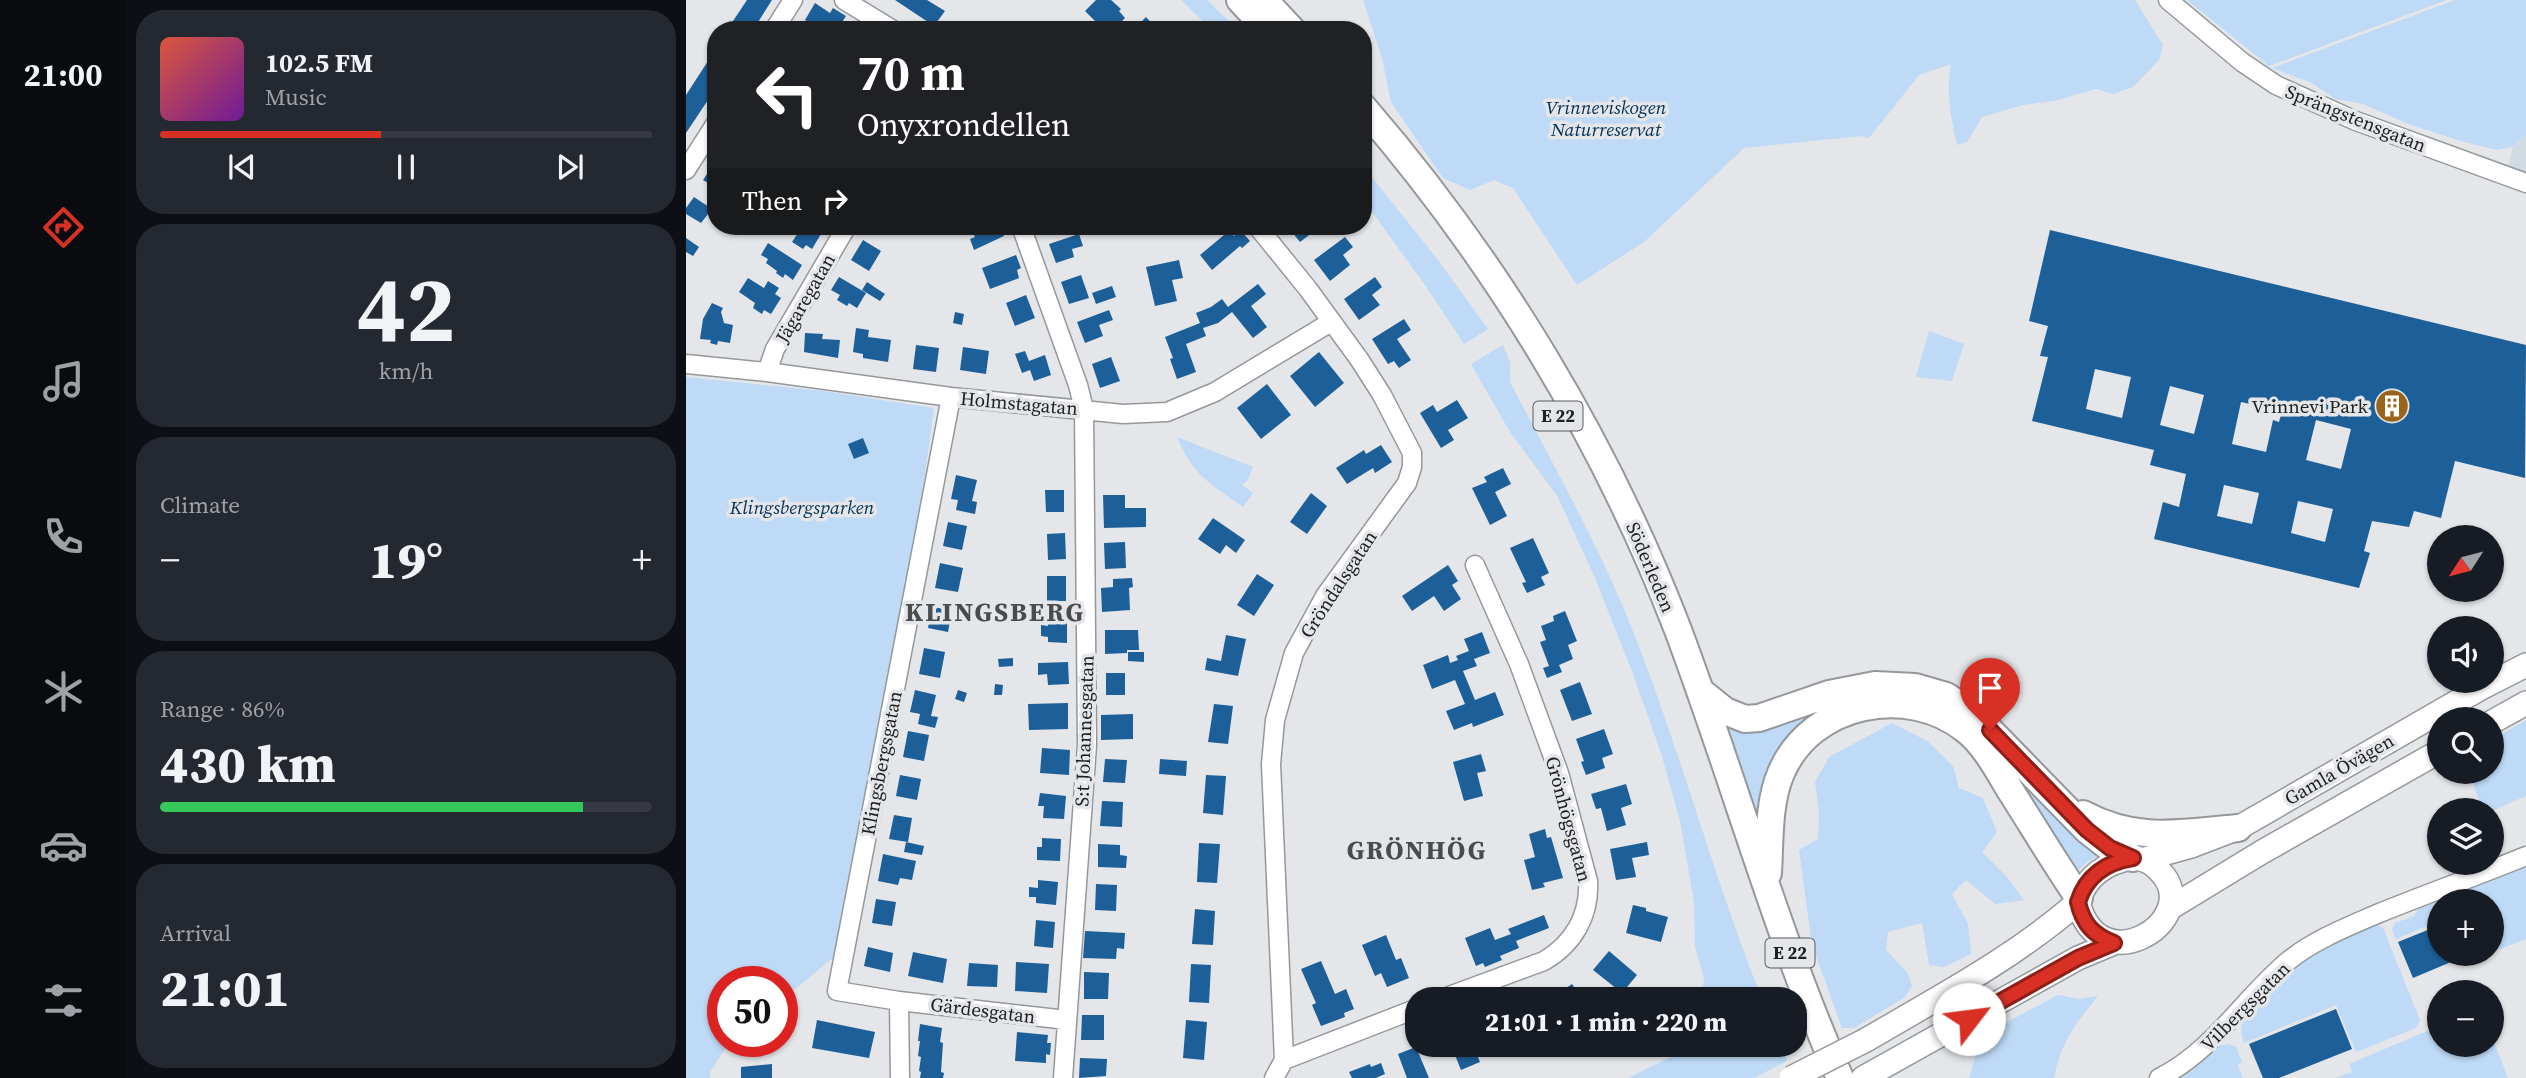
<!DOCTYPE html>
<meta charset="utf-8">
<style>
:root{--surface:#171b24;--page:#242831;--text:#f1f3f6;--muted:#9ea1a6;--line:#363941;--accent:#d93025}
body{margin:0;font-family:"Source Serif 4",serif;background:var(--page);color:var(--text);height:100vh;display:flex;flex-direction:column;font-size:26px;white-space:nowrap}
*{box-sizing:border-box;margin:0}
p{font-size:23px;color:var(--muted)}
.icon{flex:none;width:38px;height:38px;fill:none;stroke:currentColor;stroke-width:2;stroke-linecap:round;stroke-linejoin:round}
.map{position:relative;flex:1;overflow:hidden}
.side{display:flex;flex-direction:column;gap:10px;padding:10px;background:#0d0f14;width:560px}
.side>*{flex:none}
.banner{position:absolute;left:21px;top:21px;width:665px;height:214px;border-radius:28px;box-shadow:0 2px 5px #0004;background:#202124;color:#fff;overflow:hidden}
.needle{width:46px;rotate:234deg}
.buttons{position:absolute;left:1741px;top:525px;display:grid;gap:14px}
.buttons a{display:grid;place-items:center;width:77px;height:77px;border-radius:50%;background:var(--surface);box-shadow:0 2px 5px #0004;font-size:35px}
.speed{position:absolute;left:21px;top:966px;display:flex;gap:14px;font-size:35px;font-weight:700;text-align:center}
.speed>*{display:grid;place-content:center;width:91px;height:91px;border-radius:50%;background:var(--surface);box-shadow:0 2px 5px #0004;line-height:1}
.speed .limit{border:10px solid #d22;background:#fff;color:#111}
.pin{position:absolute;display:grid;place-items:center;width:60px;height:60px;color:#fff;margin:-72px -30px;border-radius:50% 50% 50% 0;rotate:-45deg;box-shadow:0 0 7px #0007}
.pin .icon{rotate:45deg}
.me{position:absolute;width:77px;margin:-38px;rotate:60deg;stroke-linejoin:round;filter:drop-shadow(0 0 5px #0008)}
.turn{display:flex;align-items:center;gap:24px;height:147px;padding:0 35px;font-size:32px}
.turn .icon{width:91px;height:91px;stroke-width:2.5}
.turn b{display:block;font-size:49px;line-height:60px}
.then{display:flex;align-items:center;height:66px;padding:0 35px;background:#0003;gap:14px;font-size:26px}
.big{font-size:52px;font-weight:800;line-height:1.1}
.side .tile{flex:1;display:flex;flex-direction:column;justify-content:center;gap:10px;min-width:0;padding:0 24px;border-radius:28px;background:var(--page)}
.side .dial{align-items:center;gap:0}
.dial b{font-size:91px;line-height:1}
.song{display:flex;align-items:center;gap:21px}
.cover{width:84px;height:84px;border-radius:10px;background:linear-gradient(135deg,hsl(10 70% 55%),hsl(280 70% 35%))}
.played{height:7px;border-radius:4px;background:linear-gradient(90deg,var(--accent) 45%,var(--line) 45%)}
.keys{display:flex;justify-content:space-around;direction:ltr}
.heat{display:flex;justify-content:space-between;align-items:center;font-size:38px;direction:ltr}
.charge{height:10px;border-radius:5px;background:linear-gradient(90deg,#34c759 86%,var(--line) 0)}
.trip{position:absolute;left:719px;top:987px;width:402px;height:70px;border-radius:28px;background:var(--surface);box-shadow:0 2px 5px #0004;font-weight:800;line-height:70px;text-align:center}
main{display:flex;flex:1;min-height:0}
.menu{display:flex;flex-direction:column;width:126px;justify-content:space-around;align-items:center;background:#090b0e;color:var(--muted)}
.menu .icon{width:49px;height:49px}
.menu .on{color:var(--accent)}
.menu b{font-size:32px;color:var(--text)}
.map>svg:first-child{display:block}
.built{fill:#d2dae2}
.green{fill:#bedaf6}
.building{fill:#1d6099;fill-rule:evenodd}
.lines{fill:none;stroke-linecap:round;stroke-linejoin:round}
.minor-casing{stroke:#95989a;stroke-width:21}
.major-casing{stroke:#95989a;stroke-width:26}
.highway-casing{stroke:#95989a;stroke-width:30}
.minor{stroke:#fff;stroke-width:18}
.major{stroke:#fff;stroke-width:23}
.highway{stroke:#fff;stroke-width:26}
.major-bridge-casing{stroke:#95989a;stroke-width:26;stroke-linecap:butt}
.major-bridge{stroke:#fff;stroke-width:23}
.route-casing{stroke:#8d1f18;stroke-width:18}
.route{stroke:#d93025;stroke-width:12}
.labels{text-anchor:middle;stroke-width:7;stroke-linejoin:round;paint-order:stroke}
.shield{fill:#e4e6e9;stroke:#595b5c;stroke-width:2}
.shield-label{font-size:18px;font-weight:bold;fill:#1e1f20}
.park-label{font-size:19px;font-style:italic;fill:#003158;stroke:#e4e6e9}
.street-label{font-size:19px;fill:#1e1f20;stroke:#e4e6e9}
.poi-label{font-size:19px;fill:#1e1f20;stroke:#e4e6e9;text-anchor:end}
.district-label{font-size:26px;font-weight:bold;letter-spacing:2px;fill:#494b4d;stroke:#e4e6e9}
</style>
<main>
<nav class="menu">
<b>21:00</b>
<svg class="icon on" aria-label="directions" viewBox="0 0 24 24"><path d="M12 3l9 9-9 9-9-9zM9 14v-3h6M13 9l2 2-2 2"/></svg>
<svg class="icon" aria-label="music" viewBox="0 0 24 24"><path d="M9 18V5l10-2v13"/><circle cx="6" cy="18" r="3"/><circle cx="16" cy="16" r="3"/></svg>
<svg class="icon" aria-label="phone" viewBox="0 0 24 24"><path d="M5 4h4l2 5-3 2q2 4 5 5l2-3 5 2v4C11 20 4 13 5 4z"/></svg>
<svg class="icon" aria-label="climate" viewBox="0 0 24 24"><path d="M12 3v18M4 7l16 10M4 17L20 7"/></svg>
<svg class="icon" aria-label="car" viewBox="0 0 24 24"><path d="M5 17H2v-5l4-1 3-4h7l3 4 3 1v5h-3M9 17h6M6 11h13"/><circle cx="7" cy="17" r="2"/><circle cx="17" cy="17" r="2"/></svg>
<svg class="icon" aria-label="filters" viewBox="0 0 24 24"><path d="M4 7h16M4 17h16"/><circle cx="9" cy="7" r="2"/><circle cx="15" cy="17" r="2"/></svg>
</nav>
<section class="side">
<div class="tile">
<div class="song"><i class="cover"></i><div><b>102.5 FM</b><p>Music</p></div></div>
<div class="played"></div>
<div class="keys"><svg class="icon" aria-label="previous" viewBox="0 0 24 24"><path d="M18 5L8 12l10 7zM5 5v14"/></svg><svg class="icon" aria-label="pause" viewBox="0 0 24 24"><path d="M8 5v14M16 5v14"/></svg><svg class="icon" aria-label="next" viewBox="0 0 24 24"><path d="M6 5l10 7-10 7zM19 5v14"/></svg></div>
</div>
<div class="tile dial"><b>42</b><p>km/h</p></div>
<div class="tile"><p>Climate</p>
<div class="heat"><a>−</a><b class="big">19°</b><a>+</a></div>
</div>
<div class="tile"><p>Range · 86%</p><b class="big">430 km</b><div class="charge"></div></div>
<div class="tile"><p>Arrival</p><b class="big">21:01</b></div>
</section>
<div class="map">
<svg width="1840" height="1078" viewBox="0 0 1840 1078">
<rect width="100%" height="100%" fill="#e4e6e9"/>
<path class="built" d="M1840,134V175L1822,167L1827,147Z"/>
<path class="green" d="M495,0H521L552,30H526Z
M677,0H1449L1477,45L1473,60L1447,87L1427,94L1410,89L1368,101L1337,105L1296,117L1281,142L1271,145C1265,117 1260,93 1265,64L1233,75L1183,138L1174,136L1058,148L958,242L891,285L827,188L808,180L784,190L757,178L705,102L696,58Z
M1501,0H1761L1583,66Z
M1769,0H1840V134L1827,147L1811,150L1775,141L1722,124L1677,104L1649,99L1626,83L1586,68Z
M677,166L752,260L802,329L778,344L741,288L677,199Z
M1243,331L1278,344L1266,381L1230,377Z
M817,345L824,362V382C863,457 905,531 938,609C991,737 1025,871 1076,999H1016L1018,978L1009,947L1008,902L994,821L975,753L947,674L909,578L872,497L824,432L785,364Z
M0,377L137,391L248,408L233,519L149,956L96,1000V982H37V1041H44L24,1072V1078H0Z
M491,437L567,467L562,480L556,485L567,493L557,507C525,484 507,476 491,437Z
M1242,695L1418,852L1401,862L1388,874L1245,704L1132,717L1076,841L1033,720Z
M1840,720V796L1806,811L1797,810L1788,787L1791,772H1806V740Z
M1206,723L1241,741L1267,766L1273,788L1297,798L1311,832L1296,852L1321,877L1338,900L1309,904L1280,880L1266,894L1282,924L1285,954L1258,967L1243,965L1236,923L1202,932L1200,950L1221,972L1226,986L1219,997L1168,1028H1156L1126,945L1113,850L1132,839L1133,811L1129,782L1143,757Z
M1840,862V939L1814,949L1806,930V901H1754L1753,921L1710,939L1706,930L1709,923L1728,916L1736,903Z
M1687,923L1697,928L1734,1020L1730,1028L1670,1052L1650,1005L1558,1043L1556,1036L1555,1018L1607,965L1630,948Z
M1372,995L1393,999L1412,996C1390,1023 1374,1043 1368,1078H1283L1295,1036Z
M1753,1026L1754,1045H1806V1037L1822,1078H1649L1666,1072L1663,1064Z
M1543,1044L1550,1047L1556,1062L1552,1065L1557,1078H1488L1530,1046Z
M993,1045H1094L1101,1061L1068,1078H942L991,1054Z"/>
<path class="building" d="M61,0H86L67,30H41Z
M209,0H241L259,11L248,26Z
M410,0H425L435,9L433,11L439,18L427,30L419,25L416,28L399,11Z
M129,3L144,13L147,8L160,16L151,30H133L119,20Z
M460,17L469,27L467,30H447Z
M24,58L30,62V88L0,133V95Z
M27,165L30,166V188L17,180Z
M8,197L26,209L15,223L0,214V208Z
M101,226H122L135,234L126,249L120,245L117,249L106,242L112,233Z
M294,226H314L318,236L288,250L284,239L289,237L285,229Z
M601,226H635L614,242Z
M544,230L548,236L555,231L564,241L556,248L554,246L526,270L514,255Z
M1364,230L1840,345L1839,478L1769,461L1755,518L1728,511L1723,527L1686,521L1678,551L1684,553L1673,588L1468,539L1477,502L1493,507L1500,474L1464,465L1468,450L1346,421L1362,357L1354,356L1362,326L1343,321ZM1409,369L1445,377L1436,418L1400,409ZM1484,386L1518,395L1508,434L1474,425ZM1555,402L1596,411L1593,422L1587,420L1580,452L1546,444ZM1630,420L1665,429L1655,469L1620,460ZM1538,485L1573,493L1566,524L1531,516ZM1612,501L1647,509L1639,542L1605,533Z
M393,234L397,246L386,249L388,257L370,263L363,244Z
M659,237L667,247L657,255L664,265L644,281L628,260Z
M0,238L13,247L7,256L0,252Z
M177,240L195,251L183,271L165,260Z
M82,243L116,265L107,280L99,274L97,278L90,273L91,271L80,263L82,259L75,255Z
M330,255L335,268L331,270L333,278L304,289L296,268Z
M493,260L497,278L486,280L491,301L469,306L460,267Z
M395,275L403,298L383,304L375,282Z
M153,277L180,293L171,308L163,303L161,306L151,300L154,295L145,290Z
M689,277L696,287L686,295L694,305L673,320L658,299Z
M62,278L78,288L82,281L93,288L89,294L95,298L85,314L78,310L76,314L67,308L69,303L53,292Z
M181,282L199,294L194,301L176,290Z
M572,284L580,294L565,306L581,327L567,338L546,312L532,323L517,328L520,336L500,344L510,372L491,379L484,359L487,358L479,337L514,323L510,313L525,307L536,299L542,307Z
M426,286L430,297L410,304L406,293Z
M340,295L349,318L329,326L320,303Z
M26,303L37,308L35,312L38,323L47,325L44,343L32,341L31,345L24,343L25,340L14,339L17,319Z
M423,310L427,320L413,325L417,336L399,343L391,322Z
M269,312L278,314L276,325L267,323Z
M718,319L725,330L711,339L725,360L713,368L708,361L702,364L686,339Z
M170,328L183,330L182,337L205,340L202,362L177,358V354L167,352Z
M119,333L137,334L136,339L154,340L152,358L118,352Z
M230,345L253,348L250,372L227,369Z
M277,347L303,351L300,374L274,370Z
M339,351L343,361L359,355L365,375L348,381L344,370L336,373L329,354Z
M633,352L658,383L629,407L604,376Z
M425,357L434,381L414,388L406,364Z
M581,384L605,415L575,439L551,408Z
M771,400L782,418L762,430L768,440L755,448L734,413L747,405L751,412Z
M177,438L183,453L168,459L162,444Z
M695,445L706,462L689,473L687,468L661,484L650,468L678,450L680,454Z
M817,468L825,484L809,492L821,516L804,525L786,488L801,482L798,477Z
M270,475L291,480L286,501L291,502L289,514L270,510L272,500L265,499Z
M359,490H378V512H360Z
M625,493L641,506L621,534L604,522Z
M417,495H439V508H460V527L418,528Z
M527,518L559,540L550,553L540,545L534,554L512,539Z
M262,522L281,526L276,550L257,546Z
M379,533L380,559L362,560L361,534Z
M847,538L863,573L855,577L859,585L841,593L836,583L840,582L824,548Z
M439,542L440,568L419,569L418,543Z
M254,563L277,568L272,592L249,588Z
M762,565L772,581L766,585L775,599L758,611L748,596L726,611L716,596Z
M571,574L588,585L568,616L551,605Z
M361,576H380V601H361Z
M446,578L447,587L443,588L444,610L416,612L415,588L427,587V579Z
M246,607L266,610L262,632L242,628Z
M879,611L891,641L882,645L887,659L873,665L876,672L861,678L857,668L863,666L854,642L860,640L855,626L868,621L867,616Z
M362,620H381V643L362,642V637L355,636V625L362,626Z
M419,630H452L453,650H441V653L419,654Z
M796,632L804,653L788,659L791,666L777,671L789,700L809,692L818,715L787,727L786,723L768,730L760,711L779,704L769,680L746,689L737,665L762,655L764,663L772,660L770,656L783,651L778,639Z
M540,635L560,639L552,676L519,670L521,658L535,661Z
M238,648L259,652L254,678L233,674Z
M442,652H458V662L442,661Z
M327,658V666L313,667L312,659Z
M382,662L383,684L362,685L361,674L352,675V663Z
M420,673H439V695H420Z
M894,682L906,714L886,721L874,690Z
M309,684L317,685L316,695H308Z
M229,690L250,695L245,716L252,717L249,728L232,724L234,714L224,712Z
M272,690L281,693L278,702L269,699Z
M382,703V729L343,730L342,704Z
M528,704L547,706L542,744L522,742Z
M447,714V739L415,740V715Z
M918,729L927,754L916,758L919,768L900,775L895,762L898,761L890,739Z
M222,731L243,735L238,761L217,757Z
M356,748L384,750L383,775L354,773Z
M795,754L800,771L791,773L797,796L778,801L767,762Z
M419,759L441,760L439,783L417,782Z
M474,759L501,761L500,776L473,774Z
M214,775L235,779L231,800L210,796Z
M520,775L540,776L537,815L517,813Z
M940,784L946,804L935,808L940,825L921,831L915,808L910,809L905,794Z
M354,793L380,796L378,819L357,818L358,806H352Z
M416,801L437,802L436,827L414,826Z
M208,815L226,818L222,842L203,839Z
M859,829L861,838L865,837L877,878L857,883L859,887L846,890L838,860L849,857L843,834Z
M356,838L375,839L374,861L351,860V847H356Z
M220,842L238,846L236,855L218,852Z
M961,842L963,855L946,858L950,877L930,880L924,849Z
M513,843L534,844L531,883L511,882Z
M412,844L434,845V855L441,856L440,868L412,867Z
M197,854L230,861L226,880L214,878L212,885L192,881Z
M352,880L372,882L370,905L350,903V897H343V887L352,888Z
M410,884L431,885L430,911L409,910Z
M190,899L210,902L206,926L186,923Z
M947,905L960,908V911L982,917L975,942L940,933Z
M509,909L529,911L527,945L506,944Z
M858,915L863,928L830,941L833,948L814,956L816,960L799,967L797,963L790,966L779,938L804,928L809,940L825,934L822,929Z
M350,920L369,922L367,948L348,946Z
M1754,925V954H1784L1727,978L1712,942Z
M399,931L439,933L438,949L431,948L430,959L397,958Z
M700,935L710,960L715,958L723,978L701,987L695,973L689,976L676,945Z
M182,947L207,953L204,972L178,966Z
M923,951L951,975L936,993L907,970Z
M227,952L261,959L257,983L222,976Z
M635,961L649,994L660,989L668,1009L658,1013L659,1017L635,1026L626,1005L630,1003L615,969Z
M330,962L363,964L361,993L329,991Z
M283,963L312,965L311,987L281,986Z
M505,964L525,965L523,1003L503,1002Z
M398,972L423,973L422,999H398Z
M886,984L896,999H864Z
M1650,1009L1666,1049L1593,1078H1577L1563,1044Z
M396,1015H418V1040H395Z
M131,1020L189,1032L183,1058L126,1048Z
M500,1020L521,1022L518,1060L497,1058Z
M234,1024L256,1028L254,1042L257,1043L255,1072L258,1073L257,1078H234L235,1072L233,1071L235,1057L232,1056L234,1041H232Z
M331,1032L362,1035L361,1043H365L364,1055L360,1054V1063L329,1061Z
M765,1045H787L794,1062L775,1070Z
M823,1045H846L826,1053Z
M730,1047L743,1078H721L712,1054Z
M394,1058L421,1059L420,1076L393,1078Z
M695,1063L699,1074L690,1078H666L663,1072L684,1064L685,1067Z
M86,1064V1078H55V1067Z"/>
<g class="lines">
<g class="minor-casing">
<path id="minor" d="M158,0L207,30
M1482,0L1556,62L1590,85L1670,121L1840,183
M88,30L107,0
M0,170L30,123
M335,226L392,385L398,409L401,745L377,1078
M571,226L622,289L673,359L696,395L726,453V467L721,483L639,596L608,653L589,720L585,764L598,1060L588,1078
M0,364L81,372L265,397L437,414L481,412L529,392L645,322
M81,372L89,349L161,226
M755,999L858,961C887,944 904,916 902,881L873,773L833,664L789,565
M213,1001L381,1020
M598,1060L732,1008
M214,1078L213,1001L151,991L265,397
M1473,1078C1527,1051 1557,999 1602,961C1628,940 1661,927 1691,914C1740,894 1791,876 1840,856"/>
</g>
<g class="major-casing">
<path id="major" d="M1806,722L1840,703
M1447,858C1462,859 1469,865 1478,876C1513,922 1413,984 1392,902C1400,876 1421,862 1447,858Z
M1459,859L1505,846L1552,828L1795,688L1840,665
M1484,908L1576,852L1754,751
M1180,1040C1253,997 1328,958 1392,902
M1177,1078L1392,958L1428,943"/>
</g>
<g class="highway-casing">
<path id="highway" d="M554,0L582,30
M578,0L606,30
M677,107C810,261 919,440 992,630C1048,779 1090,933 1154,1078
M1014,691L1039,711L1059,719L1073,718L1143,694L1189,685L1229,687L1260,696L1287,713L1401,830L1424,848L1447,858
M1397,814C1451,843 1494,833 1552,828
M1082,873C1084,841 1082,803 1095,773C1125,702 1222,683 1280,730C1299,745 1312,770 1324,790C1347,826 1369,863 1393,898"/>
</g>
<use href="#minor" class="minor"/>
<use href="#major" class="major"/>
<use href="#highway" class="highway"/>
<g class="major-bridge-casing">
<path id="major-bridge" d="M1105,1078L1180,1040"/>
</g>
<use href="#major-bridge" class="major-bridge"/>
</g>
<g class="lines">
<g class="route-casing">
<path id="route" d="M1283,1019L1392,958L1428,943C1407,935 1397,924 1392,902C1400,876 1421,862 1447,858L1424,848L1401,830L1304,730"/>
</g>
<use href="#route" class="route"/>
</g>
<defs>
<g id="building-disc" transform="scale(1.75)"><circle r="9.5" fill="#9a641c" stroke="#e4e6e9"/><path d="M-4-6H4V6H1V3H-1V6H-4ZM-2.5-4.3h1.7v1.8h-1.7ZM.8-4.3h1.7v1.8H.8ZM-2.5-1h1.7V.8h-1.7ZM.8-1h1.7V.8H.8Z" fill="#fff"/></g>
</defs>
<g fill-rule="evenodd">
<use href="#building-disc" x="1706" y="406"/>
</g>
<g class="labels">
<g class="shield">
<rect x="847.5" y="401.5" width="49" height="29" rx="5"/>
<rect x="1079.5" y="938.5" width="49" height="29" rx="5"/>
</g>
<g class="shield-label">
<text x="872" y="422">E 22</text>
<text x="1104" y="959">E 22</text>
</g>
<g class="park-label">
<text x="920" y="114">Vrinneviskogen<tspan x="920" dy="22">Naturreservat</tspan></text>
<text x="116" y="514">Klingsbergsparken</text>
</g>
<g class="street-label">
<text transform="translate(1670 118) rotate(22)" y="7">Sprängstensgatan</text>
<text transform="translate(119 298) rotate(-60)" y="7">Jägaregatan</text>
<text transform="translate(333 403) rotate(5)" y="7">Holmstagatan</text>
<text transform="translate(965 567) rotate(67)" y="7">Söderleden</text>
<text transform="translate(652 584) rotate(-57)" y="7">Gröndalsgatan</text>
<text transform="translate(398 731) rotate(-88)" y="7">S:t Johannesgatan</text>
<text transform="translate(195 763) rotate(-79)" y="7">Klingsbergsgatan</text>
<text transform="translate(1653 769) rotate(-30)" y="7">Gamla Övägen</text>
<text transform="translate(883 819) rotate(75)" y="7">Grönhögsgatan</text>
<text transform="translate(1559 1006) rotate(-45)" y="7">Vilbergsgatan</text>
<text transform="translate(297 1010) rotate(7)" y="7">Gärdesgatan</text>
</g>
<g class="poi-label">
<text x="1682" y="413">Vrinnevi Park</text>
</g>
<g class="district-label">
<text x="309" y="621">KLINGSBERG</text>
<text x="731" y="859">GRÖNHÖG</text>
</g>
</g>
</svg>
<div class="buttons">
<a><svg class="needle" viewBox="-14 -14 28 28"><path d="M0-13l5 13h-10z" fill="#e53935"/><path d="M0 13l5-13h-10z" fill="#9ea1a6"/></svg></a>
<a><svg class="icon" aria-label="sound" viewBox="0 0 24 24"><path d="M4 9h4l5-4v14l-5-4H4zM17 9q2 3 0 6"/></svg></a>
<a><svg class="icon" aria-label="search" viewBox="0 0 24 24"><circle cx="10" cy="10" r="6"/><path d="M15 15l6 6"/></svg></a>
<a><svg class="icon" aria-label="layers" viewBox="0 0 24 24"><path d="M12 4l9 5-9 5-9-5zM3 14l9 5 9-5"/></svg></a>
<a>+</a>
<a>−</a>
</div>
<div class="speed"><div class="limit">50</div></div>
<div class="pin" style="left:1304px;top:730px;background:#d93025"><svg class="icon" aria-label="arrive" viewBox="0 0 24 24"><path d="M6 21V4h12l-3 4 3 4H6"/></svg></div>
<svg class="me" style="left:1283px;top:1019px" viewBox="-20 -20 40 40"><circle r="19" fill="#fff"/><path d="M0-13L10 11 0 6-10 11z" fill="#d93025"/></svg>
<div class="trip">21:01 · 1 min · 220 m</div>
<div class="banner">
<div class="turn"><svg class="icon" aria-label="left" viewBox="0 0 24 24"><path d="M17 20v-9H6M10 6l-5 5 5 5"/></svg><div><b>70 m</b>Onyxrondellen</div></div>
<div class="then">Then<svg class="icon" aria-label="right" viewBox="0 0 24 24"><path d="M7 20v-9h11M14 6l5 5-5 5"/></svg></div>
</div>
</div>
</main>
